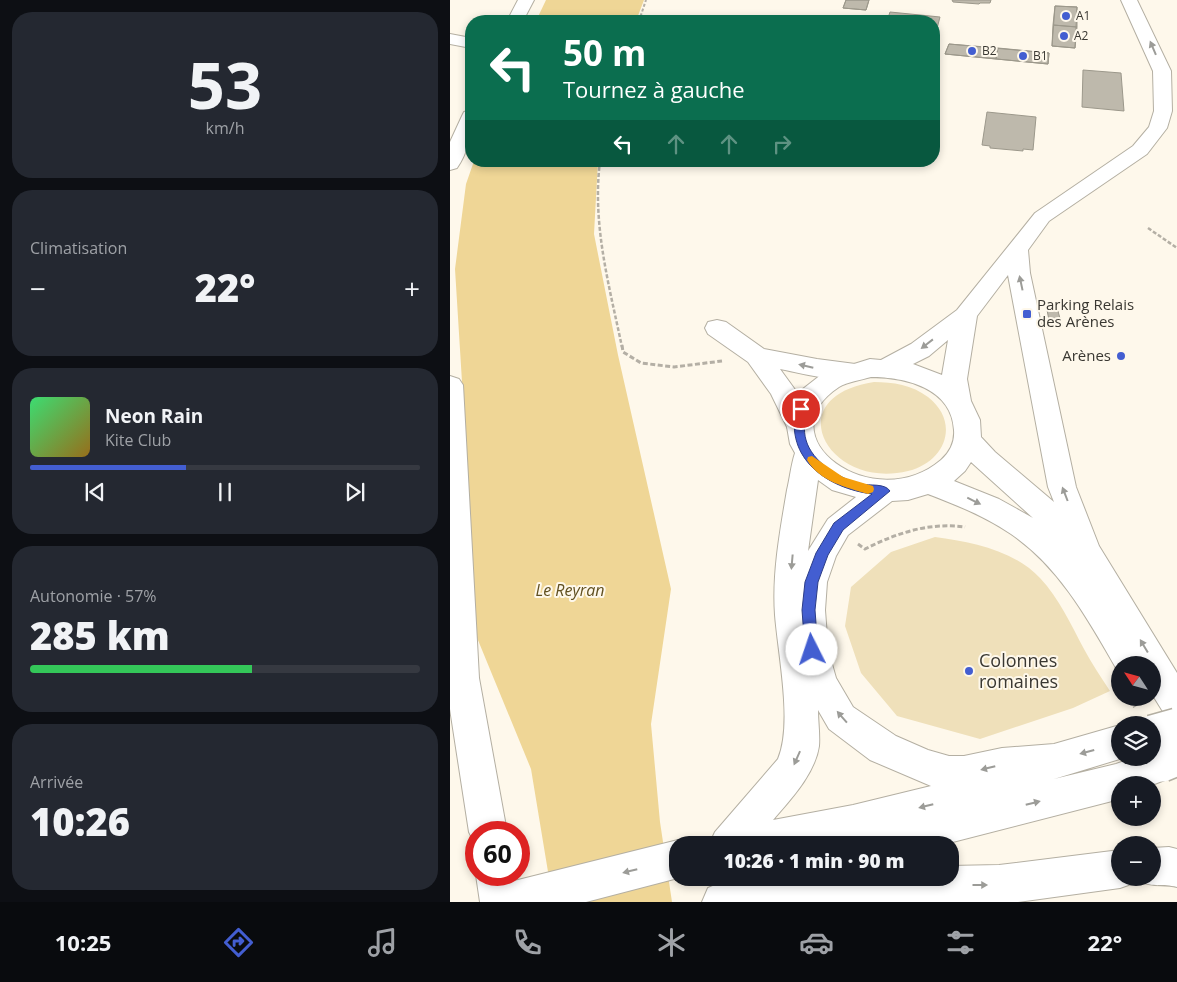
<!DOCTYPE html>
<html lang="fr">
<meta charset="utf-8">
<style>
:root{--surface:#171b24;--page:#242831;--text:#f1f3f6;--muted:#9ea1a6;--line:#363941;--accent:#435ed1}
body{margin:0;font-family:"Open Sans",sans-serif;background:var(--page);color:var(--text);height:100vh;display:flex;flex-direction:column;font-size:19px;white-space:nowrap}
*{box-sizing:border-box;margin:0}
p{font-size:16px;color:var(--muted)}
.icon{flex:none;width:28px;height:28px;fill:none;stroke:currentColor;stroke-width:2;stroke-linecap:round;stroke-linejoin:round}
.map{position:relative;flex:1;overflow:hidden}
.panel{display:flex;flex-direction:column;gap:12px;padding:12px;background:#0d0f14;width:450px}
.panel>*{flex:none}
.hud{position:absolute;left:15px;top:15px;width:475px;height:152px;border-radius:20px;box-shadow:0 2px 8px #0003;background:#0b6e4f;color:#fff;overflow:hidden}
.needle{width:32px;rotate:306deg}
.tools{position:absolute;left:661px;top:656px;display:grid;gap:10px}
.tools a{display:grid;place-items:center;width:50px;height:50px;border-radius:50%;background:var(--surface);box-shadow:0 2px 8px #0003;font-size:25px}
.speed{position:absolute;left:15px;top:821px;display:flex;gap:10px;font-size:25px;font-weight:700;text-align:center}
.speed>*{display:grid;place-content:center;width:65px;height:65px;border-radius:50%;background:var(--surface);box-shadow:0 2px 8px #0003;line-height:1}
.speed .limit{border:8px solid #d22;background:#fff;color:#111}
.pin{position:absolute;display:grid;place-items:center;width:42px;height:42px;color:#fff;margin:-21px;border:2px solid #fff;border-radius:50%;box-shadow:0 1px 5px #0007}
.me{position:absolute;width:55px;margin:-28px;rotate:356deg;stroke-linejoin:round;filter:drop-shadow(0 0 4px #0008)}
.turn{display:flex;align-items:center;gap:18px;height:105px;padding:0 15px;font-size:22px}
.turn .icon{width:65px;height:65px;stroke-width:2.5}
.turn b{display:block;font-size:35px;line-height:42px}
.lanes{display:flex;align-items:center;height:48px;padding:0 15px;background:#0003;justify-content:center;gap:25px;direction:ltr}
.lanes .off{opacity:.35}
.big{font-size:38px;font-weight:800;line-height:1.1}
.panel .card{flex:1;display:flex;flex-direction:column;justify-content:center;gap:8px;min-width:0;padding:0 18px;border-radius:20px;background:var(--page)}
.panel .dial{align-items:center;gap:0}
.dial b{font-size:65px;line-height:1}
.song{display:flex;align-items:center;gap:15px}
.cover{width:60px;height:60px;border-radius:8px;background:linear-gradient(135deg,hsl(140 70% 55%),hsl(40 70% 35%))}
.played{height:5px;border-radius:2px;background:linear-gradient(90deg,var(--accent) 40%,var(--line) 40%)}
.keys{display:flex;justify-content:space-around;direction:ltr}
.heat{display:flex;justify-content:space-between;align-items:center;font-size:28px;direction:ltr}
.charge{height:8px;border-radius:4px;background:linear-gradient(90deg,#34c759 57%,var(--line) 0)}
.trip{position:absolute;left:219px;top:836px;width:290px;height:50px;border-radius:20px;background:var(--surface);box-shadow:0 2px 8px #0003;font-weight:800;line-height:50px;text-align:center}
.tabs{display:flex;height:80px;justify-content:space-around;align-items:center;background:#090b0e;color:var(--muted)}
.tabs .icon{width:35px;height:35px}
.tabs .current{color:var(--accent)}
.tabs b{font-size:22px;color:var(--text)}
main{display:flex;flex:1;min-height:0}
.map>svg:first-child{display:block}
.green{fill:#efe0ba}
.water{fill:#efd696}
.building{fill:#beb9ac;stroke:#9c988b}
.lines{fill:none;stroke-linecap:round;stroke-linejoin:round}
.minor-casing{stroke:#b4afa2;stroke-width:2}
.major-casing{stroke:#b4afa2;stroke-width:2}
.path-far3{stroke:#b4afa5;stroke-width:2;stroke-dasharray:3 2;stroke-linecap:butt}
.path-far2{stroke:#b4afa5;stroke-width:2.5;stroke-dasharray:4 2;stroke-linecap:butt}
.path-far1{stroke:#b4afa5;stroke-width:3;stroke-dasharray:5 2.5;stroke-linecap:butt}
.path{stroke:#b4afa5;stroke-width:4;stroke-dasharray:6 3;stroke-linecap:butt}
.minor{fill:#fff;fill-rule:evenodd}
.major{fill:#fff;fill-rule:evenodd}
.major-bridge-casing{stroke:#b4afa2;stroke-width:38;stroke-linecap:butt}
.major-bridge{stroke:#fff;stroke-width:35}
.oneway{fill:#9c9c98}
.route{fill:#435ed1;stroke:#2c3d88}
.slow{fill:#f59e0b}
.poi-dot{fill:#435ed1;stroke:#fef8eb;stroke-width:2}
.labels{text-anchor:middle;stroke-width:4;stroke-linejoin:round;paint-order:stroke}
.far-poi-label{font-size:12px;fill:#3a3832;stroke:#fef8eb;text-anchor:start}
.poi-label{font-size:15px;fill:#3a3832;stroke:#fef8eb;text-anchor:start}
.water-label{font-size:16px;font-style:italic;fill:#615020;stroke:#fef8eb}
.near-poi-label{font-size:18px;fill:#3a3832;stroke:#fef8eb;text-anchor:start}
</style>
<main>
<section class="panel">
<div class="card dial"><b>53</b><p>km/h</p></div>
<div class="card"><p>Climatisation</p>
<div class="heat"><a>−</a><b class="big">22°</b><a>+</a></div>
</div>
<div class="card">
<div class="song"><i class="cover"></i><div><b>Neon Rain</b><p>Kite Club</p></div></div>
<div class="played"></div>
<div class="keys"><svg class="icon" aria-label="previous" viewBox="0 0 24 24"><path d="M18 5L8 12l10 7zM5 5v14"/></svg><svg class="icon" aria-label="pause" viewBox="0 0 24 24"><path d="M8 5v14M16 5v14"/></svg><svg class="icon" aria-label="next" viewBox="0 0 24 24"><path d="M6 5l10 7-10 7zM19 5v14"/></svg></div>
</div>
<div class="card"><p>Autonomie · 57%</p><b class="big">285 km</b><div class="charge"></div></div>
<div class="card"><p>Arrivée</p><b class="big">10:26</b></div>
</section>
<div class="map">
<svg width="727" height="902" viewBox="0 0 727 902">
<rect width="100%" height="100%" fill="#fef8eb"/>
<path class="green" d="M424,382C443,382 462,385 478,397C511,423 495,462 458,471C379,491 326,397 424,382Z
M485,537C521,542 564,550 590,578C609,598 621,625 634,649C642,664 651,677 660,691L623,708L530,739L447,716L411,673L395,626L401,587L441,552Z"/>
<path class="water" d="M96,0H194L186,21H86Z
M24,161H148L144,234L168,355L221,589L201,724L210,822L222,902H103L81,769L23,628L13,398L5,269L16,184Z"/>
<path class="building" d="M396,0H419L416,10L393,8Z
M396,0H419L416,10L393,8Z
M502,0H541L540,3H530L529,4L503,2Z
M605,6L627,7L625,48L602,46Z
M605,6L627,7V27L603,25Z
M440,12L490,17L485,36L484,21H437Z
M603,25L627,27L625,48L602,46Z
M499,44L599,53L598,64L495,54Z
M499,44L548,48L546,59L495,54Z
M548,48L599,53L598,64L546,59Z
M633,70L671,73L674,111L632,107Z
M537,112L586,117L583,150L573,149V151L540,148V146L532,145Z
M597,310L608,311L612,326L600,325Z"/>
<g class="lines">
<g class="minor-casing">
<path id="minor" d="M68,0H84L73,21H57Z
M0,34L21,38V48L0,44Z
M21,110C22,131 19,151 7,168L0,170V142L12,116L14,112Z
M267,320L276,322L314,349L367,359L413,365L417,371L413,377C388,384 356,374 330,369L346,391L361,424L357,431L348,434L339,431L321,394L298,362L258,334L255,328L258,322Z
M0,376L9,379L13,385L29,678L57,832H26V846L19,832L0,709Z
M26,873V875H64L70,902H30L26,875Z"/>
</g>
<g class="major-casing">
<path id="major" d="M671,0H687L721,71L722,111L717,128L697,154L599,221L578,250L580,273L626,487L649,546L727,673V720L715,715L702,694V665H670V675C640,623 611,568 561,534C535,516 506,505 478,494L458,500L442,501L398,535L386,556L377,582L375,610L378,650L386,678L403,707L446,736L478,750L499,756H514L552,748L604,744L670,725V758H673L604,779L666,764L683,758H702V750L712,747L725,752C727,760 727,768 725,776L702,785H670V798L666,800L491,845H259L265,832L328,759C343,724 328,654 325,615C322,574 330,531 337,490C340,478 341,465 345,453L340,444L336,421L349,392L372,374L420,359L431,360L461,344L507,310L585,213L683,146L699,127L704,111L703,71ZM558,275L598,487L604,502L545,452L531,437L530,420L521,401L517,379L527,316ZM498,340L492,375L463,364L479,356ZM421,377C455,377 502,388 504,430C505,442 500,452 491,460C424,517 313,437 389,387C397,382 411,380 421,377ZM521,462L583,518L549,499L504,481L515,471ZM368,480L382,490L406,497L378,519L358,551ZM368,710L379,729L420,760L481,786L403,805L323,820C340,800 365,774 369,746C370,735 368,722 368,710Z
M228,840L241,845H228V878H230H228L136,902H40L46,888L60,882Z
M719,847L727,849V887C712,883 705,888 688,881L687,878H702V848Z
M670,850V878H686L684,883L670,888L568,902H252L258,888L272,882L311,878H500V866L549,865Z"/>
</g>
<path class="path-far3" d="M189,21L196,0"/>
<path class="path-far2" d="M150,161C142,224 159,285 172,347
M698,228L727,248"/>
<path class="path-far1" d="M172,345L173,352L191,363L224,367L272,361
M408,544L415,549C447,533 479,522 515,527"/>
<path class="path" d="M680,698L685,707"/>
<use href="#minor" class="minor"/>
<use href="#major" class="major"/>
<g class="major-bridge-casing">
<path id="major-bridge" d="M702,733L727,726
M712,764L727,758"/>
</g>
<use href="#major-bridge" class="major-bridge"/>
</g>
<defs><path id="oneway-solid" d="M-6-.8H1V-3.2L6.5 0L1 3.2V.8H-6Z" transform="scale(1.25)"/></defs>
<g class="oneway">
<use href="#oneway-solid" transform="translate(703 48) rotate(-113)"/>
<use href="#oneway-solid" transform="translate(571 283) rotate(-102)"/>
<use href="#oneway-solid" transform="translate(477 344) rotate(142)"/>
<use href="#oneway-solid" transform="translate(356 366) rotate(-167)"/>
<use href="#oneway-solid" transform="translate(615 494) rotate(-111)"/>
<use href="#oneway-solid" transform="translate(524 501) rotate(26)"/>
<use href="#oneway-solid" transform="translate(342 562) rotate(95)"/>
<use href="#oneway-solid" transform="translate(694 646) rotate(-121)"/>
<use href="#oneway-solid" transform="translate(392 717) rotate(-131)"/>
<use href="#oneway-solid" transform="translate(637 752) rotate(165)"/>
<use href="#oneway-solid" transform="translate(347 758) rotate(114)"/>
<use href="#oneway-solid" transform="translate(538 768) rotate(166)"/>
<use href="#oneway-solid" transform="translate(583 803) rotate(-14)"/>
<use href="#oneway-solid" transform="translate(476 806) rotate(166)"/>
<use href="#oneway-solid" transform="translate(180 871) rotate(166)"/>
<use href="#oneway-solid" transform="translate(530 885)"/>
</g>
<path class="route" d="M351,405L357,409C355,420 353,430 356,440C362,462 390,479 411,484C420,486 435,483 440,491L393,530L378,555L368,582L365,610L368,650L366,654L362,656L357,654L355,650L352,610L355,582L366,553L384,523L422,494C377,488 335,459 346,409Z"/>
<path class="slow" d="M362,456L393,477L423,486L424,489L423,492L418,494C396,487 370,482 357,460L358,457Z"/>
<g class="poi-dot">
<circle cx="616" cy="16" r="5"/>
<circle cx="614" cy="36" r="5"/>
<circle cx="522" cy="51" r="5"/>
<circle cx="573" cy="56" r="5"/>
<rect x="572" y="309" width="10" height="10" rx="2.5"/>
<circle cx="671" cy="356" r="5"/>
<circle cx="519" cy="671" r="5"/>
</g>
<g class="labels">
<g class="far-poi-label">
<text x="626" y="20">A1</text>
<text x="624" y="40">A2</text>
<text x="532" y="55">B2</text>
<text x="583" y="60">B1</text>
</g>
<g class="poi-label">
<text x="587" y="310">Parking Relais<tspan x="587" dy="17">des Arènes</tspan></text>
<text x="661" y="361" text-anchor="end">Arènes</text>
</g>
<g class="water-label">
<text x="120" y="596">Le Reyran</text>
</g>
<g class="near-poi-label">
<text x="529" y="667">Colonnes<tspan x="529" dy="21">romaines</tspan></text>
</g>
</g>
</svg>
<div class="tools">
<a><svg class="needle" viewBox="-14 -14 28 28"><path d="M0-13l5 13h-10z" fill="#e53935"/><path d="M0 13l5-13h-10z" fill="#9ea1a6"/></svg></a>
<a><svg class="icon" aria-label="layers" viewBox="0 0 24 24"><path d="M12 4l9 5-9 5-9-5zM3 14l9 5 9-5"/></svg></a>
<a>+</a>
<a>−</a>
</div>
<div class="speed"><div class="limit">60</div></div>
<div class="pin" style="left:351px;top:409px;background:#d93025"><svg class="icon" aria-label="arrive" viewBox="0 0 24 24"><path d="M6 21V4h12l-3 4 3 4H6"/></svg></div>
<svg class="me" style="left:362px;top:650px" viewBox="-20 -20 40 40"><circle r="19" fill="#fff"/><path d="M0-13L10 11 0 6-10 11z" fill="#435ed1"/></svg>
<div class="trip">10:26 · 1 min · 90 m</div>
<div class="hud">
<div class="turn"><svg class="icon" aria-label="left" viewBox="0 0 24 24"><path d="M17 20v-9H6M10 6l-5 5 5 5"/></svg><div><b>50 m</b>Tournez à gauche</div></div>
<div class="lanes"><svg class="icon" aria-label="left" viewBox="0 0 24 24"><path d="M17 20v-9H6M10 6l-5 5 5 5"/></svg><svg class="icon off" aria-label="ahead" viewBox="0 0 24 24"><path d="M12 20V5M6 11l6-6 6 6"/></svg><svg class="icon off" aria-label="ahead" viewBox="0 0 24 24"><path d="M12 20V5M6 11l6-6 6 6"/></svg><svg class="icon off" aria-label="right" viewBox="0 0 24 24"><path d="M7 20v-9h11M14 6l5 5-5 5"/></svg></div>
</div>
</div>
</main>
<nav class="tabs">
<b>10:25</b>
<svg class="icon current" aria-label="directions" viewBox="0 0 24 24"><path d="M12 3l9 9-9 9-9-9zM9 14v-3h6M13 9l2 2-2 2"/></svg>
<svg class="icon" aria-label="music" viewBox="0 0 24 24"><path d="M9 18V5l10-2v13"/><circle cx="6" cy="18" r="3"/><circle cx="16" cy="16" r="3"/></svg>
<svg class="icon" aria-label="phone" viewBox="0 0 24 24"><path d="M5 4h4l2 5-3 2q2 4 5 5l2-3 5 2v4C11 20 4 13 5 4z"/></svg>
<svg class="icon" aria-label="climate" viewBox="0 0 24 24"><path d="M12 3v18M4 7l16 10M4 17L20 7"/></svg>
<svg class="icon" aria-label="car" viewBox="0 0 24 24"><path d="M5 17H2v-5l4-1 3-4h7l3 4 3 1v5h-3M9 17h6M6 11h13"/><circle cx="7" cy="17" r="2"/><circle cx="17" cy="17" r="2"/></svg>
<svg class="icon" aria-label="filters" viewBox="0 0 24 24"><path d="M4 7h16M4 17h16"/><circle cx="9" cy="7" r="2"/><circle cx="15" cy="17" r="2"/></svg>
<b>22°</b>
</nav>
